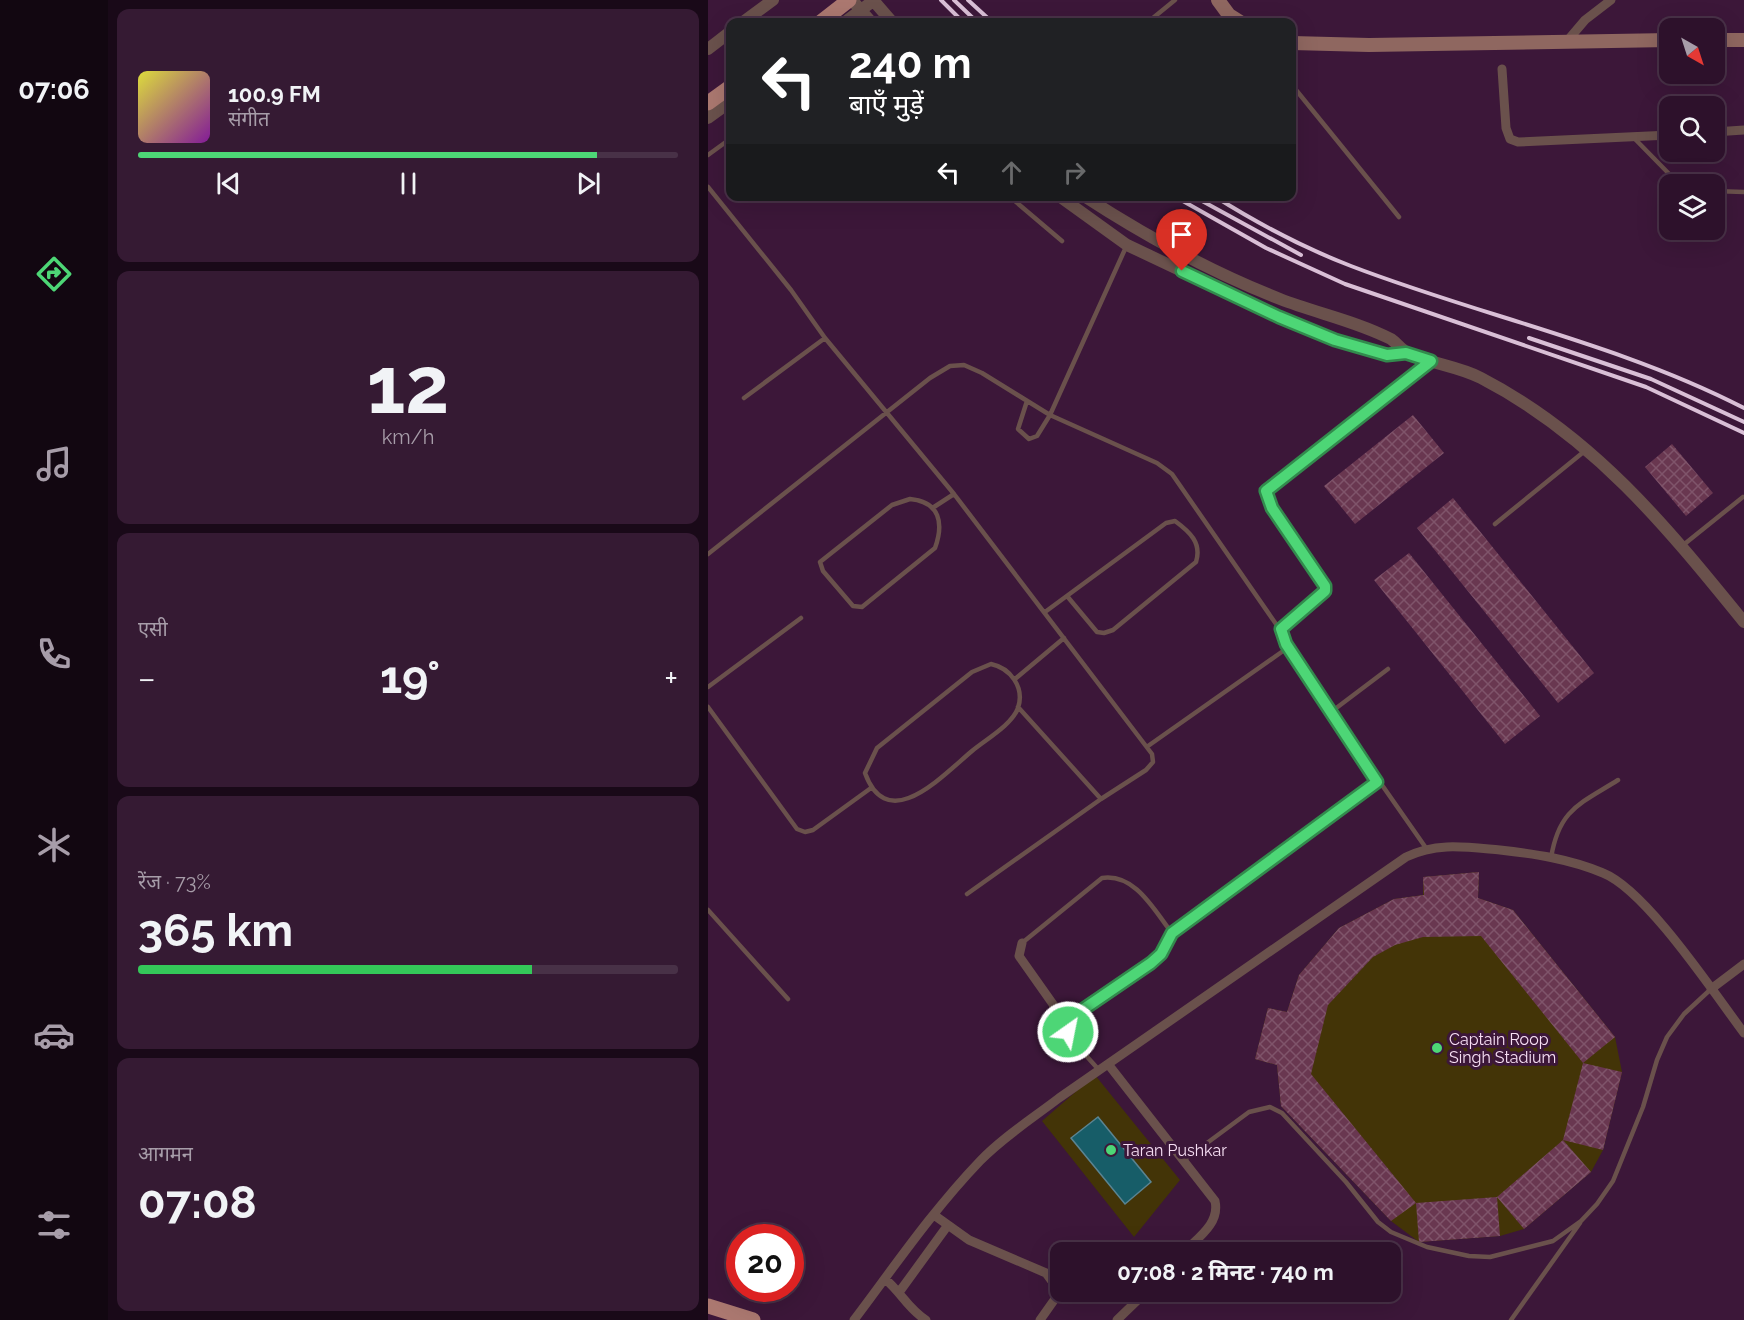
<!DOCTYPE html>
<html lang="hi">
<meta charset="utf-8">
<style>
:root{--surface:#2d112b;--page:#351a33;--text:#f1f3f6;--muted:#a79da9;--line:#483147;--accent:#4dd676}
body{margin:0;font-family:Raleway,"Noto Sans Devanagari",sans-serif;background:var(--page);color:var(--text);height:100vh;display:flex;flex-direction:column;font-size:22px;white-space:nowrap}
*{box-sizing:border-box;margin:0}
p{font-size:20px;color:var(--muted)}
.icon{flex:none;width:33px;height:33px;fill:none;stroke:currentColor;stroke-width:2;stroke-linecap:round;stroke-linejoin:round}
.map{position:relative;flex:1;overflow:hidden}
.side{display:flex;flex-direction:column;gap:9px;padding:9px;background:#190918;width:600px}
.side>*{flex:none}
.guide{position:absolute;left:18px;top:18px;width:570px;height:183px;border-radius:12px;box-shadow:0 6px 24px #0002,0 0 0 2px var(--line);background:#202124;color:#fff;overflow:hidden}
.needle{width:39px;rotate:141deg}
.fabs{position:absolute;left:951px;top:18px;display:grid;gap:12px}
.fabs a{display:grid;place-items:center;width:66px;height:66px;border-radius:12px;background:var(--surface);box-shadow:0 6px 24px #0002,0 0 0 2px var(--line);font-size:30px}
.speed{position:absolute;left:18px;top:1224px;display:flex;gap:12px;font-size:30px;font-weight:700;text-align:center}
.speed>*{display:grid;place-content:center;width:78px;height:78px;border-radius:50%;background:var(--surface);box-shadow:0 6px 24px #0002,0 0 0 2px var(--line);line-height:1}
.speed .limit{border:9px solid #d22;background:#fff;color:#111}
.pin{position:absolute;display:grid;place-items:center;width:51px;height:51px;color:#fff;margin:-62px -26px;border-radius:50% 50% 50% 0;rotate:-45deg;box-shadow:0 0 6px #0007}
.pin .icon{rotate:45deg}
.me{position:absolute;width:66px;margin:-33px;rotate:33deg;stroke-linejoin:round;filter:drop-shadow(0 0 4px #0008)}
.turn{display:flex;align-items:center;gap:21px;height:126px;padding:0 24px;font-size:27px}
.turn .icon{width:78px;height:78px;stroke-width:2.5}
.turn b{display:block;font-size:42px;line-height:51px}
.lanes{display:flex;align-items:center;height:57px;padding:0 24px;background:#0003;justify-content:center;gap:30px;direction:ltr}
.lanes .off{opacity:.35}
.big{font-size:45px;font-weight:700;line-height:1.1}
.side .widget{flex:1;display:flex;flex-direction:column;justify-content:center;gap:9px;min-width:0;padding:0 21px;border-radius:12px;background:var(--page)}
.side .dial{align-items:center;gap:0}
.dial b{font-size:78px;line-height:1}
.song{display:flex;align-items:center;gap:18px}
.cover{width:72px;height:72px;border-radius:9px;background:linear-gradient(135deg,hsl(60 70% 55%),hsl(290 70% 35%))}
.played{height:6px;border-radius:3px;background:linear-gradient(90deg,var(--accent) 85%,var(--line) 85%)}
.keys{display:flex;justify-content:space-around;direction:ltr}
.heat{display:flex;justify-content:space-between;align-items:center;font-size:33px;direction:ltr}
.charge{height:9px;border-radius:4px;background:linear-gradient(90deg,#34c759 73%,var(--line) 0)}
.trip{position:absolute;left:342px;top:1242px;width:351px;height:60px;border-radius:12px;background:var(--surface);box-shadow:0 6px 24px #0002,0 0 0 2px var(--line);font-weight:700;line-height:60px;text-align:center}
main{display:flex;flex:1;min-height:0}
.tabs{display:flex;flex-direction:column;width:108px;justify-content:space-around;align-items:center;background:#120711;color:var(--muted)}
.tabs .icon{width:42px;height:42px}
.tabs .active{color:var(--accent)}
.tabs b{font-size:27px;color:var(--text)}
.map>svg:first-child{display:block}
.green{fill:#433407}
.water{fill:#175d68;stroke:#5a8492;stroke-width:1.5}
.building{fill:url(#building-cross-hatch)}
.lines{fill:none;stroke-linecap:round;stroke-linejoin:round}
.service{stroke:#6a514c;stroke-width:4.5}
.minor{stroke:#6a514c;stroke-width:9}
.tertiary{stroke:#6a514c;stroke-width:12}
.secondary{stroke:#8f6760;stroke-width:14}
.primary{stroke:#ab7870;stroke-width:15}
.rail{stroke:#d9bfd6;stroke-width:4}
.route-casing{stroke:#328b4d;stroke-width:15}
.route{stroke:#4dd676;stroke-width:10}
.poi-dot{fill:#4dd676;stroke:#3c1739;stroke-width:2}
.labels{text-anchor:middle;stroke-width:6;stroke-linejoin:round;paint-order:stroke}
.poi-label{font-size:16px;fill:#f7dff4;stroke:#3c1739;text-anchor:start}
</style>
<main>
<nav class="tabs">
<b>07:06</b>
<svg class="icon active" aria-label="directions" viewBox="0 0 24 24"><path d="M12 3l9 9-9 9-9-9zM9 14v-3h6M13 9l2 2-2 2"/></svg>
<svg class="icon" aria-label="music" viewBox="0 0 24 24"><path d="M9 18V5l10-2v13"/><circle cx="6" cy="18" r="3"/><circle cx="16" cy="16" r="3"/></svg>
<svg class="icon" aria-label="phone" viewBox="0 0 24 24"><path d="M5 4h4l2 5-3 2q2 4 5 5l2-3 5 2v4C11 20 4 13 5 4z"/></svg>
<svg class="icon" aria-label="climate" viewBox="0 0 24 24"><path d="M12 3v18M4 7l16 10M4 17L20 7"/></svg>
<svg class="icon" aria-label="car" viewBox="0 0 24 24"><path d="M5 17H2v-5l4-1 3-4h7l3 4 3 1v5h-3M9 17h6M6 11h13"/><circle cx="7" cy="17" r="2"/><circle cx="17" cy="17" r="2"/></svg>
<svg class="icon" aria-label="filters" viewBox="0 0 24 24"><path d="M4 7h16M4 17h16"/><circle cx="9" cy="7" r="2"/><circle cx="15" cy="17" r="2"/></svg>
</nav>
<section class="side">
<div class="widget">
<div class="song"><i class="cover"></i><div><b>100.9 FM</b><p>संगीत</p></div></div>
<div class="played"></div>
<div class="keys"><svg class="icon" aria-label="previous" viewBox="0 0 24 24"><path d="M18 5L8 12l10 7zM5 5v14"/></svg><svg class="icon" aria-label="pause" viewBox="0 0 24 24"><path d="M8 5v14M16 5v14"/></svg><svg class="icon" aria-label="next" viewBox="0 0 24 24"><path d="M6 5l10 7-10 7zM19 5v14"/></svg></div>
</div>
<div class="widget dial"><b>12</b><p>km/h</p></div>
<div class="widget"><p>एसी</p>
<div class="heat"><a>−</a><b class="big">19°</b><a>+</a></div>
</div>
<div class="widget"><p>रेंज · 73%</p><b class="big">365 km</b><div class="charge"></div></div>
<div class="widget"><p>आगमन</p><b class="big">07:08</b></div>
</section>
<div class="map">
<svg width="1036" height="1320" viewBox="0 0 1036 1320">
<defs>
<pattern id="building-cross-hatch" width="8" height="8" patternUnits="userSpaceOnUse" patternTransform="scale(1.5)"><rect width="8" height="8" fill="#693750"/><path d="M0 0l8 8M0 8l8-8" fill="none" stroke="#7f546a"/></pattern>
</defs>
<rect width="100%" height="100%" fill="#3c1739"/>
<path class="green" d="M771,872L770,898L805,910L907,1037L914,1072L895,1150L883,1172L816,1229L792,1236L711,1242L683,1221L573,1106L569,1065L547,1059L560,1008L579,1012L591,975L631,928L686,899L715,895V877Z
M387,1075L472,1180L426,1237L334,1121Z"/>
<path class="water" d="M390,1117L443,1182L417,1204L363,1138Z"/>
<path class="building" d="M705,415L736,453L647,524L616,486Z
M964,444L1005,493L978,516L937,467Z
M745,498L886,673L850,703L709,528Z
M701,553L832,716L797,744L666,580Z
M771,872L770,898L805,910L907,1037L875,1063L773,936L715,937L687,945L665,957L620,1005L603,1074L708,1203L789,1197L855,1140L883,1172L816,1229L789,1197L792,1236L711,1242L708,1203L683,1221L573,1106L569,1065L547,1059L560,1008L579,1012L591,975L631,928L686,899L716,895L715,877Z
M875,1063L914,1072L895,1150L855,1140Z"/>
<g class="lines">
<path class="service" d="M440,22L467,0
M584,85L691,217
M926,138L971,184
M0,155L22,139
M0,187L83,290L117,338L246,494L444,754L445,762L438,770L393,799L259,894
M1006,191L1036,192
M301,196L354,241
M36,398L117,338
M319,401L310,429L321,439L329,436L342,415L418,247
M202,499C232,502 236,523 227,548L154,607L145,606L115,571L112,562L184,505Z
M226,507L246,494
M787,524L878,450
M974,546L1035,497
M0,554L222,378L242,366L256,365L274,373L342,415L449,463L464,474L577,637L578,644L575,651L440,746
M337,612L458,523L467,521C482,532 494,543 488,562L405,630L396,633L389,632L359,596
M573,629L617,591V586L564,508L558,491L721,363
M578,644L623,712
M283,664C302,668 317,687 310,708C304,725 277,740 264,751C235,775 180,836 157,773L169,748L264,672Z
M680,669L623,712L718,848
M307,679L356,638
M0,687L93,618
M0,707L89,829L97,832L105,830L163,788
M310,707L393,799
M843,858C851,809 872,804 910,780
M0,910L80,999
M314,943L394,878C427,873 446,910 464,933
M391,1070L364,1040L359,1024L364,1017L443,963L453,954L464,933L670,782
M476,1160L541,1112L562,1107L574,1113L638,1182L670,1222L683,1232L719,1247L761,1256L782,1257L845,1241L873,1221L889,1204L905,1181L935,1107L949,1060L959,1037L976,1014L1003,989
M803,1320L872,1223"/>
<path class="minor" d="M860,40L877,20L903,0
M794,69L798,128L802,139L810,142L962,135
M1006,132L1036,130
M314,943L311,956L359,1024
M1003,989L1036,964
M400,1064L507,1201C512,1223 491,1237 476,1252
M226,1215L261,1240L338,1273L349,1288V1296L332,1320
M177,1279C193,1292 200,1309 218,1320
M192,1291L240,1225
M146,1320C186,1267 225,1210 272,1161C295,1137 325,1118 351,1098L698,857C729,842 758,847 792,850C827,854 862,859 895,873C938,890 1006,993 1036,1033
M409,1320L438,1292"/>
<path class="tertiary" d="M144,0L163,22
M165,0L184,22
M35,22L65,0
M137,22L165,1
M0,49L22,32
M0,118L22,102
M351,196L419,245L571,317L627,340L679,355L698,353
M376,196C439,237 503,272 572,299C608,313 648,321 683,339C689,343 693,350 700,353C723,364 750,366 773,378C885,436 958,526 1036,622"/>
<path class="secondary" d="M510,0L521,15L532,22
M1006,40H1036
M584,43L661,45L962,40"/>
<path class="primary" d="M113,22L141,0
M0,103L22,87
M0,1306L45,1320"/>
<path class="rail" d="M233,0L255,22
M246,0L269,22
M260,0L284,22
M466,196L558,248L637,284L938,387L1036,433
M485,196L593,255
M506,196C549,223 596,248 643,266C773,316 912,344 1036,408
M821,338L943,379L1036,422"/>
</g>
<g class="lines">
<g class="route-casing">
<path id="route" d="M360,1032L359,1024L364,1017L443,963L453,954L464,933L669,782L578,644L573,629L617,591V586L564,508L558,491L723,361L698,353L679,355L627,340L571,317L474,271"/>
</g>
<use href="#route" class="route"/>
</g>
<g class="poi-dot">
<circle cx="729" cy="1048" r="6"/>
<circle cx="403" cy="1150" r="6"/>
</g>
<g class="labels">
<g class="poi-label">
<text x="741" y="1045">Captain Roop<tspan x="741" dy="18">Singh Stadium</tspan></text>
<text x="415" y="1156">Taran Pushkar</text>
</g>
</g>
</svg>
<div class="fabs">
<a><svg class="needle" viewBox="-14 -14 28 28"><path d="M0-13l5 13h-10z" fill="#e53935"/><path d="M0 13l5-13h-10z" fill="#a79da9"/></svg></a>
<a><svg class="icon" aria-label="search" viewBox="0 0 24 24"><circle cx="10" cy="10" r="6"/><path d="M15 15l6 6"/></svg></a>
<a><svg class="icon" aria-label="layers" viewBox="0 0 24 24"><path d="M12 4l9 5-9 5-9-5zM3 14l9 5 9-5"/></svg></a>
</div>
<div class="speed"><div class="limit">20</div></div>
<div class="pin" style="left:474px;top:271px;background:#d93025"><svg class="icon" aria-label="arrive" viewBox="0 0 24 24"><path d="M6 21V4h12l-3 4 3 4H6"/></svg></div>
<svg class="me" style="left:360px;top:1032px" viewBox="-20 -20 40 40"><circle r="17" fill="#4dd676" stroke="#fff" stroke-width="3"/><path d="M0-11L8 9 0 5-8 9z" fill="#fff"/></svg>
<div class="trip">07:08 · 2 मिनट · 740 m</div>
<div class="guide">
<div class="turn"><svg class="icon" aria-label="left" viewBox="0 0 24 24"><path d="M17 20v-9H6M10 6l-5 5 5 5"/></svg><div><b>240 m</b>बाएँ मुड़ें</div></div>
<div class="lanes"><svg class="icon" aria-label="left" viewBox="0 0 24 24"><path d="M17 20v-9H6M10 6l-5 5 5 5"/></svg><svg class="icon off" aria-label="ahead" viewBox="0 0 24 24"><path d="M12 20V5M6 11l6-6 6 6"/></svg><svg class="icon off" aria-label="right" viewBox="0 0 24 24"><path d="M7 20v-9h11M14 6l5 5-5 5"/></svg></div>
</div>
</div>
</main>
